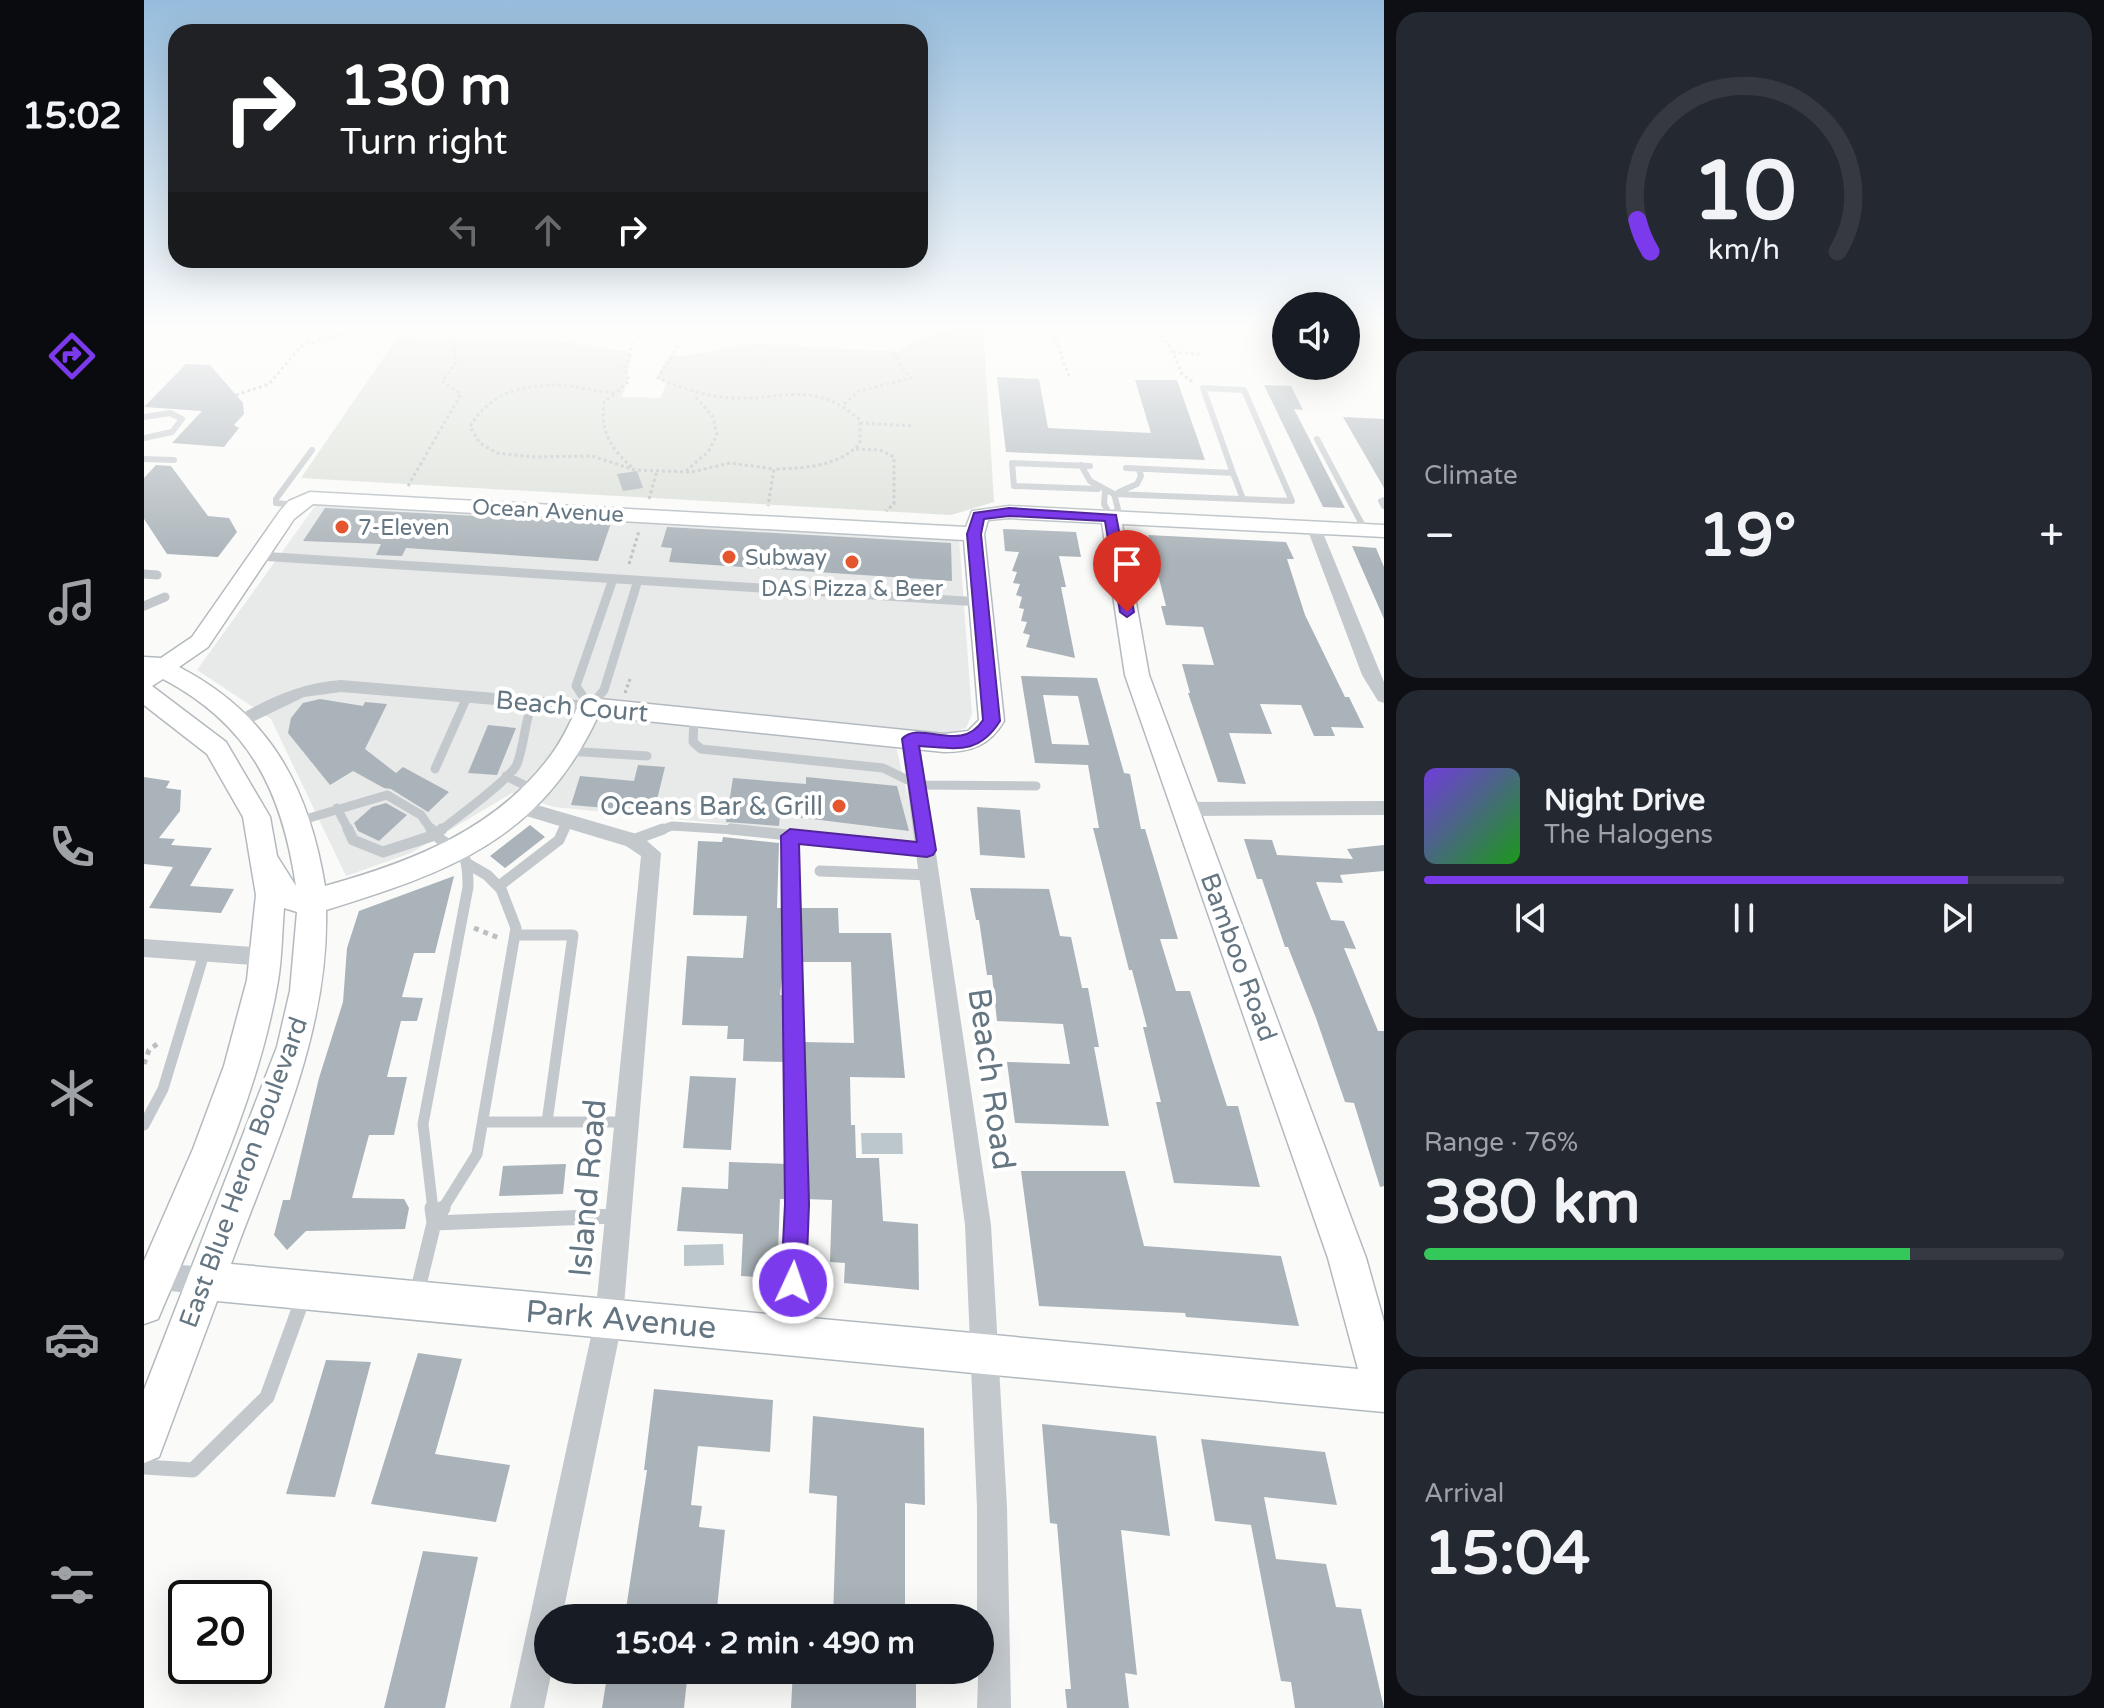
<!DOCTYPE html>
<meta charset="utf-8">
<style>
:root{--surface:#171b24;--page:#242831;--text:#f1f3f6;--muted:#9ea1a6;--line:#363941;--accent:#7c3aed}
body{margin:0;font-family:"Varela Round",sans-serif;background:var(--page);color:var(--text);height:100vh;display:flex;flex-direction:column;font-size:30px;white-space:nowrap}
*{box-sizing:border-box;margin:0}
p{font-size:26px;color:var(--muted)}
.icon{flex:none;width:44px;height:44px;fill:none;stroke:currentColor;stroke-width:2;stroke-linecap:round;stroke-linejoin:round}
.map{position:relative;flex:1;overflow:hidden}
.details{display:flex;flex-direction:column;gap:12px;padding:12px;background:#0d0f14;width:720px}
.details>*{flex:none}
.top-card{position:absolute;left:24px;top:24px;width:760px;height:244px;border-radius:24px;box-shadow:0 8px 32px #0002;background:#202124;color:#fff;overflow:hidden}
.tools{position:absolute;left:1128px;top:292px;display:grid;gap:16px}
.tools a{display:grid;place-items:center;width:88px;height:88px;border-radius:50%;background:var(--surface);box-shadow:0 8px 32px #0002;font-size:40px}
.speed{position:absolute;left:24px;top:1580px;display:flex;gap:16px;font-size:40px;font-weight:700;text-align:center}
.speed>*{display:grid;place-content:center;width:104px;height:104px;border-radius:50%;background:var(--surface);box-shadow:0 8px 32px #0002;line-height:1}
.speed .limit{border:4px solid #111;border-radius:12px;background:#fff;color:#111}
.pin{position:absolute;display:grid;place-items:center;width:68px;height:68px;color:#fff;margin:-82px -34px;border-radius:50% 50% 50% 0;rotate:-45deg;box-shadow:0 0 8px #0007}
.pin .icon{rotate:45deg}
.me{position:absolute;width:88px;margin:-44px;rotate:3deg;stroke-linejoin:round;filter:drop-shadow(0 0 6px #0008)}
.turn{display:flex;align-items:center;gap:28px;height:168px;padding:0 40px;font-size:36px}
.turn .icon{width:104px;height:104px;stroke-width:2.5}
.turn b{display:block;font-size:56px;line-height:68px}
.lanes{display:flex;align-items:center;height:76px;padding:0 40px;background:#0003;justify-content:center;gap:40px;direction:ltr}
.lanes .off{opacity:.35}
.big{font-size:60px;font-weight:700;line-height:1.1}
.details .tile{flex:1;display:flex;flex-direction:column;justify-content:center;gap:12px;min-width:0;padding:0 28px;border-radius:24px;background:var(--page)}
.details .dial{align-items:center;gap:0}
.dial svg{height:208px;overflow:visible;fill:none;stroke:var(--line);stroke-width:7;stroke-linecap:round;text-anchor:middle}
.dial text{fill:var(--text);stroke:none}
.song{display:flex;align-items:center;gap:24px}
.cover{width:96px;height:96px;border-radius:12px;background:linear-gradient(135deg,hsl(260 70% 55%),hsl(120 70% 35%))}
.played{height:8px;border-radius:4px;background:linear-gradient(90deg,var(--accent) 85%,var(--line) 85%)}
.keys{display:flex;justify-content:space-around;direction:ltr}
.heat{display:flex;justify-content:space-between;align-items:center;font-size:44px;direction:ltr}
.charge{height:12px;border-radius:6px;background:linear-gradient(90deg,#34c759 76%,var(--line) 0)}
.trip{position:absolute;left:390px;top:1604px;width:460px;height:80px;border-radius:40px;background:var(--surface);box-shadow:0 8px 32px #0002;font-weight:700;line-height:80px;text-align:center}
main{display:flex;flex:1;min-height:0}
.dock{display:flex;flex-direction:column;width:144px;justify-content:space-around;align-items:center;background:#090b0e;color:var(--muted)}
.dock .icon{width:56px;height:56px}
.dock .active{color:var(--accent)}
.dock b{font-size:36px;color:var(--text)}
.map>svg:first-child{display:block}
.built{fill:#e8e9e9}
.green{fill:#dadfd7}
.water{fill:#bbc7cb}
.building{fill:#aab3b9;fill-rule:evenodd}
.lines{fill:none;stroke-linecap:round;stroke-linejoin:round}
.secondary-casing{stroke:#b3babf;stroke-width:3}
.path-far1{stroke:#bbbfc2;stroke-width:3;stroke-dasharray:3 3;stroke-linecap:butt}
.path{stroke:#bbbfc2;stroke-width:5;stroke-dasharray:5 5;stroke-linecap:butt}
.lane-far3{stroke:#c3c8cc;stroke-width:6}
.lane-far2{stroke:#c3c8cc;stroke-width:9}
.lane-far1{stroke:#c3c8cc;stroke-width:11}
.lane{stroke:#c3c8cc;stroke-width:15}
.street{fill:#c3c8cc;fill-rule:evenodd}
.secondary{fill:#fff;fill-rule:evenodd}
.route{fill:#7c3aed;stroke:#51269a;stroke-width:2}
.poi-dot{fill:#e4572e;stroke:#fff;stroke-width:3}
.labels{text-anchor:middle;stroke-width:8;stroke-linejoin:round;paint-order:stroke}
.far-street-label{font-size:22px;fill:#657683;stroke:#fff}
.far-poi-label{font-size:22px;fill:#657683;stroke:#fff;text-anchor:start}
.street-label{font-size:26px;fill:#657683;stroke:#fff}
.poi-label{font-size:26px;fill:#657683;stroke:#fff;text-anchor:end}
.near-street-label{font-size:32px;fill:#657683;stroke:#fff}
</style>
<main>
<nav class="dock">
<b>15:02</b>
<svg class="icon active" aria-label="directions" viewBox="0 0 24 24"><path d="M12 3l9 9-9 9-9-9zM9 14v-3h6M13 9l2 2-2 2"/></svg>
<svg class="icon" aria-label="music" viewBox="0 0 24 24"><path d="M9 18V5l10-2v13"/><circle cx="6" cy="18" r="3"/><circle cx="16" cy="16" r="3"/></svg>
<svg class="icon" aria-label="phone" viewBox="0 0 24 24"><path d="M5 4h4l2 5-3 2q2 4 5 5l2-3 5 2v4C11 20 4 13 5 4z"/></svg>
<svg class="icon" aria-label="climate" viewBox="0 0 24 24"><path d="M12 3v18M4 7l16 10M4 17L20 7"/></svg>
<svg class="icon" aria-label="car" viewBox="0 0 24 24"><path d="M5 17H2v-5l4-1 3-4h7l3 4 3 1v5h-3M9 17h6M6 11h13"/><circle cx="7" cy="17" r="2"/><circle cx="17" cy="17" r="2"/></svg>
<svg class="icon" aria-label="filters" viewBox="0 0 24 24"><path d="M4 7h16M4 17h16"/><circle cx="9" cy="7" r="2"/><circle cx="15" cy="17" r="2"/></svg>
</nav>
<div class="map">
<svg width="1240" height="1708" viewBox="0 0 1240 1708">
<rect width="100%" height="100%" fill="#fafaf8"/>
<path class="built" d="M174,502L815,538L828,714L822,728L798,734L748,730L775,843L410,807L368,793L267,853L202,876L127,719L53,670Z"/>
<path class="green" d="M817,325H839L850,502L807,515L157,478L253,338L425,342L489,353C483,368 484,381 478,397L517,398L522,383L512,378L526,355L540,356L609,343L755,352L771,339Z"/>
<path class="water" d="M717,1133H758L759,1154H718Z
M579,1244L580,1265L540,1266V1245Z"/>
<path class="building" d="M42,364L66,365L99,403L100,414L90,425L95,428L80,447L28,443L58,411L0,407Z
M853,377L895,379L904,428L1007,433L991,380H1033L1061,460L862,452Z
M1120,385L1147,386L1159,410L1150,409L1201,508L1179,507Z
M1199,417L1240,419V488Z
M12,465L27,466L64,516L85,518L93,532L74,557L23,554L0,519V478Z
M493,471L499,488L479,491L473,474Z
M181,508L467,523L454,561L262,548L258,556L232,555L237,544L159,541Z
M523,527L807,543L808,581L525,562L528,548L517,547Z
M859,529L932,532L937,557L915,556L922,587H917L931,658L882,647L886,635L879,633L883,622L877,621L880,609L875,608L878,597L872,595L876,584L869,583L873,572L868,571L875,552L861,551Z
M1004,535L1142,542L1150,559H1143L1161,615L1201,697H1205L1220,728L1187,727L1191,736H1170L1157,705L1116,704L1128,734L1085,733L1102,784L1074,782L1044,693H1046L1038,664L1070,665L1059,627L1022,625L1017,606H1022Z
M1208,546L1232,548L1240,567V619Z
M877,676L953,678L980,773L986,774L997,829H1001L1034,939H1016L1032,991H1046L1083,1106H1094L1116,1187L1030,1183L1012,1102H1017L999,1027H1003L988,970H985L949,828H955L944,765L891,763ZM899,695L934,696L945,745L908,744Z
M176,699L219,706L221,702L243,704L221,749L252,773L259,767L305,792L284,812L247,789L240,788L209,771L186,785L144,733L147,718L159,703Z
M344,725L372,728L353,775L324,773Z
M494,765L521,767L510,812L427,805L436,776L490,781Z
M0,777L26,781L22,788L37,790L36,811L15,838L31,839L27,845L68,848L46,886L90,889L77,913L5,908L29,867L0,864Z
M662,777L753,786L765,831L636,815L635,826L582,822L589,778L662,784Z
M242,803L263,815L235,841L214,831L210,823L228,807Z
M833,807L876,810L881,858L836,855Z
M386,825L401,837L361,868L346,856Z
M579,837L635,843L633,908H639L640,962L636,995H639L642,1062L599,1061L600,1039H583L584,1026L538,1025L543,956L599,958L603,916L549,915L554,841L578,842Z
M1100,839L1128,840L1133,855L1209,859L1203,849L1240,845V871L1196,875L1199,883L1172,882L1187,920L1200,921L1212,949L1200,948L1234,1031H1240V1186L1236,1187L1210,1103L1201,1102L1172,1018L1144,947H1141L1118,879H1113Z
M310,876L291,953H270L258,997L279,998L273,1021H257L243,1077H263L250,1135H225L208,1198L260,1199L265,1208L261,1229L162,1231L143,1250L130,1235L139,1200H146L175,1078L199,1002L203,948L215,911Z
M826,888L905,889L916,936L927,937L938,988H944L955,1047H950L965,1126L871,1123L863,1062L926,1064L919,1024L853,1021L848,975H843L835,920H832Z
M656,908H694L695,933H747L761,1078L706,1077L707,1125H711L712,1158H735L739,1221L774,1224L775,1290L700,1283L701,1263L686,1262L688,1200L661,1199L662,1062H659L658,1042L710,1043L707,962H657Z
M546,1076L592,1078L587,1150L539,1148Z
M585,1162L644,1164V1199H636L633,1278L597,1276L599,1234L533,1231L538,1187L584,1189Z
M422,1164L419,1194L355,1196L359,1166Z
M877,1171H981L1000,1246L1137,1256L1155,1326L1042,1317L1041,1313L895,1306Z
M274,1353L318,1359L291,1454L366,1465L352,1522L227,1504Z
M182,1360L227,1362L191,1497L142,1494Z
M510,1389L629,1400L626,1452L554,1446L547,1505L558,1506L555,1527L581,1530L572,1618L482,1609L503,1470H500Z
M669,1416L780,1428L781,1505L761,1503V1618H689L693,1496L665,1493Z
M898,1424L1012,1436L1026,1536L977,1530L993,1675L981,1673L985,1708H923L921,1689H927L913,1524L906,1523Z
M1057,1439L1181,1452L1193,1505L1120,1497L1132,1559L1182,1564L1192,1607L1217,1609L1240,1708H1151L1147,1682L1137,1681L1107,1525L1071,1521Z
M279,1551L334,1557L301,1708H240Z
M464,1670H544L540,1708H458Z
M649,1670H772V1708H647Z"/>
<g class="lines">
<g class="secondary-casing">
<path id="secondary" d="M166,492L822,527L828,511L865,506L1240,525V537L978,524L1005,675L1222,1258L1240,1322V1412L73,1301L15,1457L0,1463V1390L133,1047L146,991L153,912L140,908C138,932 138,957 134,981C114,1098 60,1210 14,1319L0,1324V1261L49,1149L80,1066L103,980L112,895L99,817L63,754L0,705V657L17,658L48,637L136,511L145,501ZM169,504L820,540L835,720L824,731L800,734L446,698L437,701C427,719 420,738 407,755C352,830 267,862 181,886C165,788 126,714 35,667L64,647L150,519ZM865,518L958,523L981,675L1184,1258L1214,1369L87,1264C129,1149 185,1035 182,910C305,872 396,840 454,716L800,752C828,752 846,745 860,721L840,534L844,520ZM19,679C106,725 138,791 152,886L133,856L126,817L82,742L8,686Z"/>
</g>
<path class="path-far1" d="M1011,325L1027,348L1038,374L1050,383
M914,327L906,325L925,376
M489,342L481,368L485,381L472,393C452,392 430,385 410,385C375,386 343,395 326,427L336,443L353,453L389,457L448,456L491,470L548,472L586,463L630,469
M534,346L514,378C537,388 561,396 586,398C639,401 668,378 716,420V444C692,467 662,468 630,469L624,506
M1029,352L1056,354
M470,394L460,402C456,432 467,449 489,468
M92,395L125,384L158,345L200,334
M700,404L715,391L767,378L755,364L749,348
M716,423L770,426
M712,449L736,450L750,457V504L742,511
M542,471L564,452L573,435L569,417L550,395
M264,486L317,394L298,381L311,364V337
M505,499L513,471
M485,564L495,531
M481,693L486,679"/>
<path class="path" d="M330,928L355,938
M0,1064L5,1050L17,1041"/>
<path class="lane-far3" d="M0,417L26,413L38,419L28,432L0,438
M1173,439L1221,530
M0,459L30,460
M937,465L946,481L970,494L1148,501L1100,390L1059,388L1089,473L982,468
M946,466L868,463L870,486L954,489
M1089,473L1099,499
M961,491L960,504L967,517L974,509L970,494
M975,492L993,484L997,476L995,469
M1240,500L1237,501L1240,506
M152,505L132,503V499L168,450"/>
<path class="lane-far2" d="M115,556L836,602
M0,574L13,575
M469,579L432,686L446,707L460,690L494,580
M0,606L21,597
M550,718L549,742L557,749L739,768L774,785L892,786
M423,751L503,756
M291,769L323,697
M362,776L392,791
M193,808L205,831
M155,821L243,795L277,815L288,831
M296,831C311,819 368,778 373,764C381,743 380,722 389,702
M419,831L423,821
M514,831L528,826L606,831"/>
<path class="lane-far1" d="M204,829L209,840L239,852L291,835L298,829
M287,829C307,858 324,832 324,887L279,1124L289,1210
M587,829L783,850
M646,836L653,1210
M489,840L519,829
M676,871L787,875
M355,886L415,840L420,829
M371,935H429L403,1122
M339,1122H481
M0,1125L19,1089L60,954
M298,1210L333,1154L372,928L357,889L343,875L324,864"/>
<path class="lane" d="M290,1223L299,1208
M290,1223L472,1216
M273,1293L290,1223L288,1208
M647,1329L653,1208
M0,1467L49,1470L123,1397L159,1298"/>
<path class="street" d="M1170,524L1177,528L1240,682V703L1234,701L1218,675L1163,528Z
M197,680L446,701L455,707L446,713L197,692L160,697L98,727L89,721L92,717C127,697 157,683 197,680Z
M766,733L775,739L847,1225L863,1507L867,1708H833L836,1618H833V1507L821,1225L757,739Z
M376,800L496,835L517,853L479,1318L418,1618H404V1670H408L400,1708H366L451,1318L497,856L482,846L369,812L366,807L369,802Z
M1240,801V815L1042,816L1035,814L1032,809L1035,804L1042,802Z
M0,939L124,948L132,950L135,957L132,964L124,966L0,957Z
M0,1262L62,1267L72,1271L76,1281L72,1291L62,1295L0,1288Z"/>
<use href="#secondary" class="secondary"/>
</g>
<linearGradient id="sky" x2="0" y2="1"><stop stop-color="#96bcdc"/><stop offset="0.58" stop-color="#fdfdfc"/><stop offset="1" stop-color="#fdfdfc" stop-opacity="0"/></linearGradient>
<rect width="1240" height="564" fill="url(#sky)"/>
<path class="route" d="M865,508L972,515L990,612L983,617L976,612L961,521L865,516L840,519L837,534L856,721C834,756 811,748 775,746L792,850L789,855L783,857L655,844L665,1204L662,1283L658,1291L649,1295L641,1291L637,1283L641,1204L637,836L646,829L773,842L758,739C776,719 817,755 839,720L823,534L830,513Z"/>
<g class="poi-dot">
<circle cx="198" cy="527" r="8"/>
<circle cx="585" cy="557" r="8"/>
<circle cx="708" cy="562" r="8"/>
<circle cx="695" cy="806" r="8"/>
</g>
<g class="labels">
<g class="far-street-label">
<text transform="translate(404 510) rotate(3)" y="8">Ocean Avenue</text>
</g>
<g class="far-poi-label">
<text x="214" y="535">7-Eleven</text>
<text x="601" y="565">Subway</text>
<text x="708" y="596" text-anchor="middle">DAS Pizza &amp; Beer</text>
</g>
<g class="street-label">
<text transform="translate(428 706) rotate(5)" y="9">Beach Court</text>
<text transform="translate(1095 957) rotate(70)" y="9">Bamboo Road</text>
<text transform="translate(99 1172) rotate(-70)" y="9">East Blue Heron Boulevard</text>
</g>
<g class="poi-label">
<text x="679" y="815">Oceans Bar &amp; Grill</text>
</g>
<g class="near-street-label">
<text transform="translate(848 1079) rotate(82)" y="11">Beach Road</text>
<text transform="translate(443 1188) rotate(-85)" y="11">Island Road</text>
<text transform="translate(477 1319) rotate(5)" y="11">Park Avenue</text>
</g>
</g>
</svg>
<div class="tools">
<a><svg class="icon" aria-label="sound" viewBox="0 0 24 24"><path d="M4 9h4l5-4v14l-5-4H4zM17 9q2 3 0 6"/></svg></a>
</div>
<div class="speed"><div class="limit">20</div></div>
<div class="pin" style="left:983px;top:612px;background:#d93025"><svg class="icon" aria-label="arrive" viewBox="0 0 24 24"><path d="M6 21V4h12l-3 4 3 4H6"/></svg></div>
<svg class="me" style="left:649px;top:1283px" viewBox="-20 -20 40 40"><circle r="17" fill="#7c3aed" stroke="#fff" stroke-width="3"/><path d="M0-11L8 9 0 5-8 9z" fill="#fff"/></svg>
<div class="trip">15:04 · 2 min · 490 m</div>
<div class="top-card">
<div class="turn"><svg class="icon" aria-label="right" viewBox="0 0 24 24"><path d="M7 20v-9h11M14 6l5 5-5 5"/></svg><div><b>130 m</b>Turn right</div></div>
<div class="lanes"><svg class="icon off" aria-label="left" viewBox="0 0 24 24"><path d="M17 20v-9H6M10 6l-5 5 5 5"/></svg><svg class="icon off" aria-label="ahead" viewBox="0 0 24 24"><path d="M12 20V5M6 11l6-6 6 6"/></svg><svg class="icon" aria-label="right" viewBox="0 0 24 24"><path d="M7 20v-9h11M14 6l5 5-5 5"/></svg></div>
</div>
</div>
<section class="details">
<div class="tile dial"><svg viewBox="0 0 100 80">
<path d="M14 69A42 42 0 1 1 86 69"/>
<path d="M14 69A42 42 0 0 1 9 57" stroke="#7c3aed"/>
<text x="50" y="56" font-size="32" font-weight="700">10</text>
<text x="50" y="72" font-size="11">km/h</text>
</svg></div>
<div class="tile"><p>Climate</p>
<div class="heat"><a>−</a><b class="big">19°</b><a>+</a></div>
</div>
<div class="tile">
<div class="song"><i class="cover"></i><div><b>Night Drive</b><p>The Halogens</p></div></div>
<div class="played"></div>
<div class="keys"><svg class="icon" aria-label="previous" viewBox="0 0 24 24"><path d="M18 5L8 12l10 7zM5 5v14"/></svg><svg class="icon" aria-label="pause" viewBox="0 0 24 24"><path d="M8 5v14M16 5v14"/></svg><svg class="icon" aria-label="next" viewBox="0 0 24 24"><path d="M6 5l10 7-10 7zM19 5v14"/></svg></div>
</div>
<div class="tile"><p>Range · 76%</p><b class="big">380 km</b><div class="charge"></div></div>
<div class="tile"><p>Arrival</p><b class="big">15:04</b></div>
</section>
</main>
